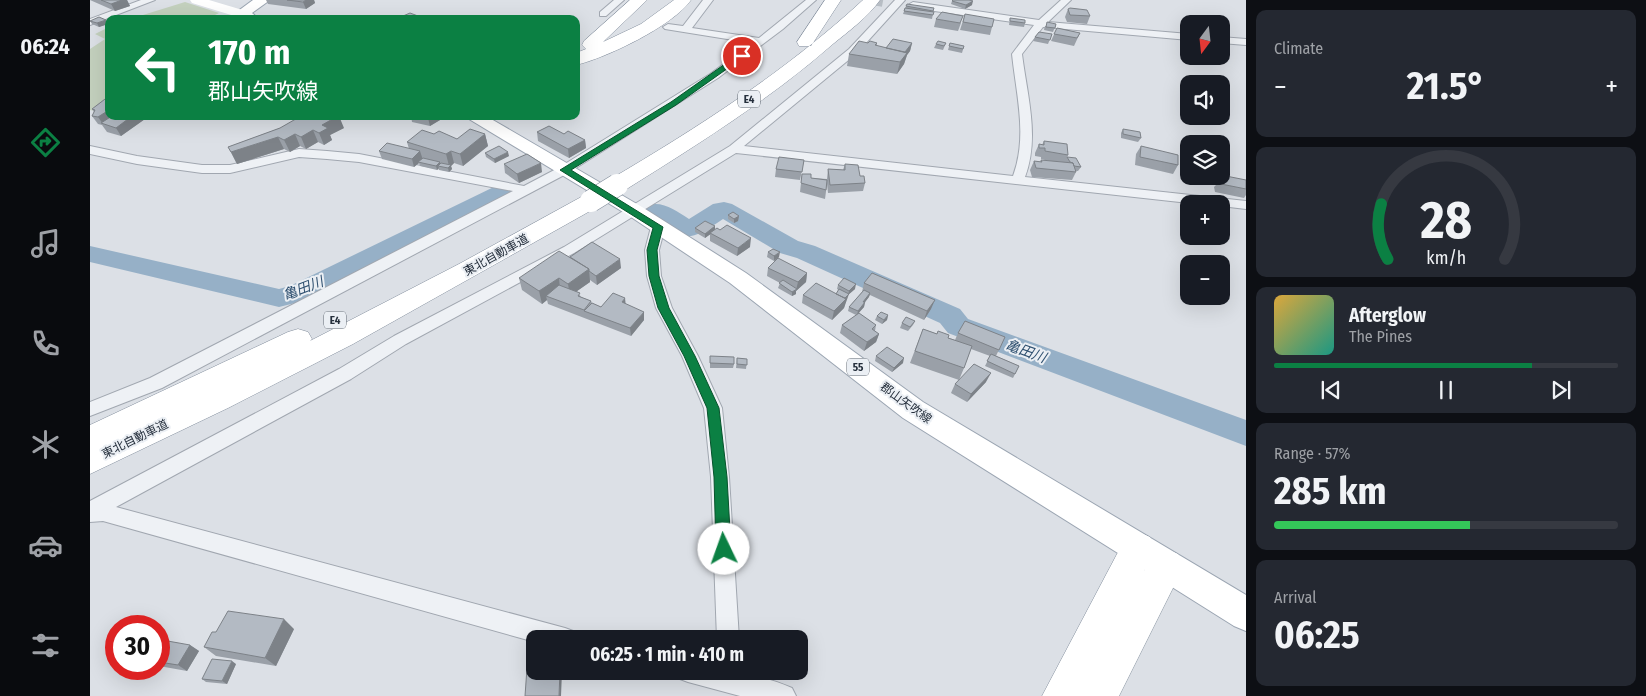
<!DOCTYPE html>
<meta charset="utf-8">
<style>
:root{--surface:#171b24;--page:#242831;--text:#f1f3f6;--muted:#9ea1a6;--line:#363941;--accent:#0b8043}
body{margin:0;font-family:"Fira Sans Condensed","Noto Sans JP",sans-serif;background:var(--page);color:var(--text);height:100vh;display:flex;flex-direction:column;font-size:19px;white-space:nowrap}
*{box-sizing:border-box;margin:0}
p{font-size:16px;color:var(--muted)}
.icon{flex:none;width:28px;height:28px;fill:none;stroke:currentColor;stroke-width:2;stroke-linecap:round;stroke-linejoin:round}
.map{position:relative;flex:1;overflow:hidden}
.side{display:flex;flex-direction:column;gap:10px;padding:10px;background:#0d0f14;width:400px}
.side>*{flex:none}
.guide{position:absolute;left:15px;top:15px;width:475px;height:105px;border-radius:10px;box-shadow:0 5px 20px #0002;background:#0b8043;color:#fff;overflow:hidden}
.needle{width:32px;rotate:195deg}
.buttons{position:absolute;left:1090px;top:15px;display:grid;gap:10px}
.buttons a{display:grid;place-items:center;width:50px;height:50px;border-radius:10px;background:var(--surface);box-shadow:0 5px 20px #0002;font-size:25px}
.speed{position:absolute;left:15px;top:615px;display:flex;gap:10px;font-size:25px;font-weight:700;text-align:center}
.speed>*{display:grid;place-content:center;width:65px;height:65px;border-radius:50%;background:var(--surface);box-shadow:0 5px 20px #0002;line-height:1}
.speed .limit{border:8px solid #d22;background:#fff;color:#111}
.pin{position:absolute;display:grid;place-items:center;width:42px;height:42px;color:#fff;margin:-21px;border:2px solid #fff;border-radius:50%;box-shadow:0 1px 5px #0007}
.me{position:absolute;width:55px;margin:-28px;rotate:357deg;stroke-linejoin:round;filter:drop-shadow(0 0 4px #0008)}
.turn{display:flex;align-items:center;gap:18px;height:105px;padding:0 20px;font-size:22px}
.turn .icon{width:65px;height:65px;stroke-width:2.5}
.turn b{display:block;font-size:35px;line-height:42px}
.big{font-size:38px;font-weight:700;line-height:1.1}
.side .tile{flex:1;display:flex;flex-direction:column;justify-content:center;gap:8px;min-width:0;padding:0 18px;border-radius:10px;background:var(--page)}
.side .dial{align-items:center;gap:0}
.dial svg{height:130px;overflow:visible;fill:none;stroke:var(--line);stroke-width:7;stroke-linecap:round;text-anchor:middle}
.dial text{fill:var(--text);stroke:none}
.song{display:flex;align-items:center;gap:15px}
.cover{width:60px;height:60px;border-radius:8px;background:linear-gradient(135deg,hsl(40 70% 55%),hsl(170 70% 35%))}
.played{height:5px;border-radius:2px;background:linear-gradient(90deg,var(--accent) 75%,var(--line) 75%)}
.keys{display:flex;justify-content:space-around;direction:ltr}
.heat{display:flex;justify-content:space-between;align-items:center;font-size:28px;direction:ltr}
.charge{height:8px;border-radius:4px;background:linear-gradient(90deg,#34c759 57%,var(--line) 0)}
.trip{position:absolute;left:436px;top:630px;width:282px;height:50px;border-radius:10px;background:var(--surface);box-shadow:0 5px 20px #0002;font-weight:700;line-height:50px;text-align:center}
main{display:flex;flex:1;min-height:0}
.dock{display:flex;flex-direction:column;width:90px;justify-content:space-around;align-items:center;background:#090b0e;color:var(--muted)}
.dock .icon{width:35px;height:35px}
.dock .active{color:var(--accent)}
.dock b{font-size:22px;color:var(--text)}
.map>svg:first-child{display:block}
.green{fill:#c3d0bd}
.lines{fill:none;stroke-linecap:round;stroke-linejoin:round}
.river{fill:#96b0c7;fill-rule:evenodd}
.street-tunnel{stroke:#b7bdc4;stroke-width:10;stroke-dasharray:10 5;stroke-linecap:butt}
.street-casing{stroke:#a1a7b0;stroke-width:2}
.primary-casing{stroke:#9ba5b2;stroke-width:2}
.highway-casing{stroke:#838e9d;stroke-width:1}
.street{fill:#eef1f5;fill-rule:evenodd}
.secondary{fill:#fff;fill-rule:evenodd}
.primary{fill:#fff;fill-rule:evenodd}
.highway{fill:#fff;fill-rule:evenodd}
.highway-bridge-casing{stroke:#838e9d;stroke-width:23;stroke-linecap:butt}
.highway-bridge{stroke:#fff;stroke-width:22}
.wall{fill:#9aa0a8}
.shaded-wall{fill:#7d8288}
.building{fill:#b3bac3;stroke:#7d8288}
.route{fill:#0b8043;stroke:#07532c}
.labels{text-anchor:middle;stroke-width:4;stroke-linejoin:round;paint-order:stroke}
.shield{fill:#ebeff4;stroke:#606973;stroke-width:1}
.shield-label{font-size:11px;font-weight:bold;fill:#252f3c}
.street-label{font-size:12px;fill:#252f3c;stroke:#ebeff4}
.water-label{font-size:14px;font-style:italic;fill:#2f5070;stroke:#ebeff4}
</style>
<main>
<nav class="dock">
<b>06:24</b>
<svg class="icon active" aria-label="directions" viewBox="0 0 24 24"><path d="M12 3l9 9-9 9-9-9zM9 14v-3h6M13 9l2 2-2 2"/></svg>
<svg class="icon" aria-label="music" viewBox="0 0 24 24"><path d="M9 18V5l10-2v13"/><circle cx="6" cy="18" r="3"/><circle cx="16" cy="16" r="3"/></svg>
<svg class="icon" aria-label="phone" viewBox="0 0 24 24"><path d="M5 4h4l2 5-3 2q2 4 5 5l2-3 5 2v4C11 20 4 13 5 4z"/></svg>
<svg class="icon" aria-label="climate" viewBox="0 0 24 24"><path d="M12 3v18M4 7l16 10M4 17L20 7"/></svg>
<svg class="icon" aria-label="car" viewBox="0 0 24 24"><path d="M5 17H2v-5l4-1 3-4h7l3 4 3 1v5h-3M9 17h6M6 11h13"/><circle cx="7" cy="17" r="2"/><circle cx="17" cy="17" r="2"/></svg>
<svg class="icon" aria-label="filters" viewBox="0 0 24 24"><path d="M4 7h16M4 17h16"/><circle cx="9" cy="7" r="2"/><circle cx="15" cy="17" r="2"/></svg>
</nav>
<div class="map">
<svg width="1156" height="696" viewBox="0 0 1156 696">
<rect width="100%" height="100%" fill="#dce0e6"/>
<path class="green" d="M95,2L129,13L117,19H40Z
M19,27V98L5,111L0,110V49L15,39L5,34Z"/>
<g class="lines">
<path class="river" d="M410,184L418,186L422,191L418,196L217,300L189,307L0,262V246L189,289L200,286Z
M634,202L642,204L708,241L725,246L870,309L878,319L1156,420V446L858,333L850,323L707,258L690,253L633,219C593,246 597,239 558,215L554,210L558,205C574,201 586,211 599,219L623,204Z"/>
<path class="street-tunnel" d="M783,0L794,2"/>
<g class="street-casing">
<path id="street" d="M51,0H65L0,25V19Z
M524,0H534L516,16H510V12Z
M613,0H623L602,28L669,38L716,0H726L693,29L628,78L478,173L72,388L0,416V402L60,378L423,191L269,162L237,159L209,157L140,173H112L47,164L0,154V146L47,156L112,165H140L209,149L237,151L269,154L434,186L470,167L620,74L662,43L575,29L573,27L578,24L593,26Z
M805,0H815L767,53L654,146L923,176C938,136 926,94 922,54L944,25L823,8L818,5L823,2L949,20L971,0H981L958,22L1099,34V40L953,27L932,54C937,95 950,137 935,177L1156,201V209L1131,206V204H1108L646,153L484,253L316,344L261,379L26,507L475,628L483,631L486,639H445V642L13,521L0,522V501L249,369L304,336L474,247L640,146L759,49Z
M1131,37L1156,39V45L1131,43Z
M568,223L575,227L569,250L571,276L582,308L608,356L632,408L639,477L649,639H627L621,477L614,408L592,356L566,308L557,276L555,250L561,227Z
M587,671C628,671 663,671 702,688L706,696H650L598,682L590,679Z"/>
</g>
<g class="primary-casing">
<path id="primary" d="M163,0H180L162,13L169,19L146,17L144,14Z
M374,116H396L552,207L656,273L833,402L1156,595V631L1144,626L813,418L640,283L538,215Z"/>
</g>
<g class="highway-casing">
<path id="highway" d="M540,0H557L513,42L551,24L584,0H601C583,26 516,58 486,65V53L496,49L492,45L494,41Z
M735,0H751L721,46H709L707,42Z
M773,0H790C778,17 759,31 743,44C679,100 607,145 535,190L527,192L519,190L516,185L519,180C609,127 696,71 773,0Z
M501,194L509,196L512,201L509,206L263,344L138,408L0,474V425L198,332L208,329L218,332L222,339L220,341L369,264L493,196Z
M1048,532L1060,537L1065,548L1054,571L1064,554L1076,549L1088,554L1094,566L1029,696H952L1036,537Z"/>
</g>
<use href="#street" class="street"/>
<path class="secondary" d="M100,0H119L156,11L157,14L151,18L102,3Z"/>
<use href="#primary" class="primary"/>
<use href="#highway" class="highway"/>
<g class="highway-bridge-casing">
<path id="highway-bridge" d="M501,201L527,185"/>
</g>
<use href="#highway-bridge" class="highway-bridge"/>
</g>
<path class="wall" d="M0,0H37L40,6L25,11Z
M176,0H224L225,3L216,9L178,4Z
M862,1L882,5L875,9L861,4Z
M816,6L844,8L842,19L813,14Z
M978,9L1000,16L997,24L977,22L975,17Z
M875,14L902,27L900,35L870,30Z
M920,18L935,23L934,27L919,25Z
M846,19L871,23L868,31L844,27Z
M0,21L18,24L9,27L2,24Z
M966,24L963,32L954,30L955,26Z
M967,28L990,33L984,46L961,41Z
M962,34L958,44L943,41L945,37Z
M778,43H787V46L796,48L822,43L820,51L817,55L814,64L807,74L757,66L759,54Z
M856,43L853,50L844,48L846,44Z
M860,43L874,46L872,53L858,50Z
M19,96V116H60L57,118L54,117L55,119L31,136L17,132L12,125L8,124L2,116L4,112L2,109Z
M321,116H349L350,120L340,126L322,122Z
M190,128H254L240,135L242,140L234,145L228,142L216,149L210,146L200,152L194,149L147,164L138,147Z
M1033,129L1051,138L1048,142L1031,138V133Z
M447,132L474,134L495,140L496,148L479,158L448,141Z
M344,134L367,139L395,134L398,146L373,166L364,163L361,166L362,169L359,172L349,170V168L347,170L330,166L329,163L324,167L292,159L289,151L319,149L317,142Z
M954,141L978,155L975,162L977,157L991,167L988,171H985L986,172L982,180L942,177L940,170L944,161L950,162L951,160L959,161L951,159V157L945,156V153L949,144L952,145Z
M1051,146L1088,165L1083,174L1045,165L1046,154Z
M395,153L419,156L405,163L396,157Z
M714,160L710,180L685,177L686,169Z
M414,164L452,172L429,183L415,173Z
M755,164L770,176L775,183L773,191L738,193L737,184L735,199L710,192L712,174L721,178L737,179L738,169L753,170Z
M1130,176L1156,180V195L1154,198L1125,192L1124,187L1126,185L1125,183Z
M638,215L649,216L648,221L644,223L638,219Z
M625,226V230L660,247L647,256L620,241V234L615,238L605,232V228Z
M678,252L689,257L684,261L677,257Z
M480,257L531,268L507,285L500,280V282L487,291L491,297L501,301L502,303L511,307L536,304L554,320L541,336L458,304L457,300L452,304L432,290L429,278Z
M678,268L717,273L716,282L706,291V294L702,296L688,288L690,283L677,276Z
M774,283L841,309L834,320L780,295L775,302L774,307L768,313L786,325L785,331L789,334L786,342L774,351L750,333L752,325L766,315L758,311L759,307L772,292Z
M748,285L765,289L758,295L756,300L754,308L742,320L712,303L713,295L746,294L749,290L747,289Z
M798,315L797,320L792,324L785,320L787,316Z
M825,321L823,325L818,331L810,328L812,323Z
M833,329L865,340L868,333L915,337L906,356L929,366L923,378L895,366L900,356L881,349L874,368L869,380L820,363Z
M620,356L644,364L643,368H620Z
M786,356L813,363L802,372L785,361Z
M647,358L657,359L656,369L646,368Z
M896,382L877,402L861,393L865,384Z
M204,629L186,666L126,656L114,647L126,632Z
M69,645H100L109,651L97,671L69,666Z
M146,664L137,684L116,682L112,679Z"/>
<path class="shaded-wall" d="M30,0H37L40,6L25,11L21,4Z
M216,0H224L225,3L216,9L213,2Z
M883,1L882,5L875,9L876,5Z
M16,20L18,24L9,27L7,23Z
M822,43L820,51L817,55L814,64L807,74L810,62L815,52Z
M19,110V116H26L13,124L8,117Z
M42,116H54L55,119L31,136L26,128Z
M239,116H249L254,128L240,135L242,140L234,145L229,133L232,125Z
M340,116H349L350,120L340,126L338,118Z
M223,130L228,142L216,149L211,137Z
M205,134L210,146L200,152L194,140Z
M395,134L398,146L373,166L370,154Z
M188,137L194,149L147,164L141,152Z
M495,140L496,148L479,158L478,149Z
M330,151L333,160L328,162L329,163L324,167L322,159Z
M361,151L364,163L361,166L362,169L359,172L358,168L359,166L356,154Z
M418,152L419,156L405,163L404,159Z
M350,162L351,166H348L349,168L347,170L346,166Z
M451,163L452,172L429,183L427,174Z
M649,216L648,221L644,223V219Z
M625,226V231L615,238V234Z
M661,238L660,247L647,256L648,248Z
M690,252L689,257L684,261V256Z
M530,259L531,268L507,285L506,276Z
M499,269L500,282L480,296L478,284Z
M717,273L716,282L706,291V294L702,296V292L706,290L708,282Z
M469,278L470,290L456,296L457,300L452,304L449,291Z
M766,284L765,289L758,295L759,291Z
M780,293L779,297L772,306L773,302Z
M759,294L754,308L742,320L744,311Z
M535,298L536,307L532,302Z
M845,300L841,309L834,320L837,311Z
M775,302L774,307L767,315L768,311Z
M554,312V320L541,336L540,328Z
M798,315L797,320L792,324L794,320Z
M789,334L786,342L774,351L777,342Z
M814,358L813,363L802,372L804,368Z
M901,373L896,382L877,402L881,394Z
M194,619L204,629L186,666L175,658Z
M100,645L109,651L97,671L88,665Z
M142,661L146,664L137,684L132,681Z
M470,671H472V672L471,696H469Z"/>
<path class="building" d="M11,0H32L21,4Z
M197,0H216L213,2Z
M863,0H879L883,1L876,5L862,1Z
M817,4L844,8L843,11L816,6Z
M815,8L844,12L843,15L814,11Z
M980,8L997,10L1000,16L980,15L978,9Z
M852,12L873,16L870,23L846,19Z
M320,13L336,19H306Z
M875,14L904,19L902,27L873,22Z
M9,17L16,20L7,23L0,21Z
M920,18L935,20V23L920,21Z
M957,22L966,24L965,28L956,27Z
M967,28L990,33L987,38L964,34Z
M949,32L962,34L960,40L945,37Z
M803,39L822,43L815,52L796,48Z
M769,41L778,43L780,41L787,43L785,45L817,53L810,62L759,54Z
M848,41L856,43L854,46L846,44Z
M860,43L874,46L873,49L859,46Z
M19,96V110L8,117L2,116L5,110L2,109Z
M22,116H42L26,128L11,123Z
M211,116H248L232,125L238,128L229,133L223,130L211,137L205,134L194,140L188,137L141,152L138,147L190,128Z
M459,126L474,134L478,131L495,140L478,149L447,132Z
M380,129L395,134L370,154L361,151L356,154L317,142L332,130L344,134L349,131L367,139Z
M1033,129L1050,132L1051,138L1033,134Z
M954,141L977,144L978,155L955,151V148H949V144L954,145Z
M297,143L330,151L322,159L289,151Z
M409,146L418,152L404,159L395,153Z
M1051,146L1088,155V165L1050,157Z
M437,154L451,163L427,174L414,164Z
M689,157L714,160L712,172L686,169Z
M977,157L986,158L991,167L984,166L983,163L980,162Z
M333,158L350,162L346,166L328,162Z
M951,160L983,163L986,172L946,168L944,161L952,162Z
M351,163L361,165L358,168L348,166Z
M755,164L768,165L770,176H774L775,183L740,185L738,169L755,170Z
M712,174H721V178L737,180L736,190L711,183Z
M1131,175L1156,180V189L1131,184L1129,179H1132Z
M643,212L649,216L644,219L638,215Z
M615,221L625,226L615,234L605,228Z
M637,225L661,238L648,248L620,233L627,228L630,230Z
M502,242L530,259L506,276L499,271V269L480,257Z
M683,249L690,252L684,256L678,252Z
M469,251L499,269L478,284L469,278L449,291L429,278Z
M688,258L717,273L708,282L678,268Z
M782,273L845,300L837,311L774,283Z
M754,278L766,284L759,291L748,285Z
M693,280L707,289L702,292L689,283Z
M726,283L756,299L744,311L713,295Z
M469,285L490,293L488,296L501,301L494,310L456,296Z
M749,289L759,294L755,298L746,294Z
M774,290L780,293L773,302H775L768,311L759,307Z
M523,293L535,298L532,302L554,312L540,328L494,311L502,303L511,307Z
M791,312L798,315L794,320L787,316Z
M769,313L786,325L782,329L789,334L777,342L752,325Z
M816,317L825,321L820,327L812,323Z
M875,321L915,337L909,350L868,333Z
M833,329L847,334L848,331L859,335L858,338L882,346L874,368L825,351Z
M797,347L814,358L804,368L786,356Z
M901,354L929,366L925,374L897,361Z
M620,356L644,357V364L620,363Z
M647,358L657,359V365L647,364Z
M884,364L901,373L881,394L865,384Z
M138,611L194,619L175,658L114,647L122,632H126Z
M72,640L100,645L88,665L69,662V645Z
M122,659L142,661L132,681L112,679Z
M437,668H445V671H470L469,696H435Z"/>
<path class="route" d="M649,54L655,56L586,105L481,170L573,227L567,250L569,276L579,308L605,356L629,408L637,477L641,549L639,554L634,556L628,554L626,549L624,477L617,408L594,356L568,308L559,276L557,250L563,228L470,170L581,102Z"/>
<g class="labels">
<g class="shield">
<rect x="648" y="90.5" width="22" height="17" rx="4"/>
<rect x="234" y="311.5" width="22" height="17" rx="4"/>
<rect x="757" y="358.5" width="22" height="17" rx="4"/>
</g>
<g class="shield-label">
<text x="659" y="103">E4</text>
<text x="245" y="324">E4</text>
<text x="768" y="371">55</text>
</g>
<g class="street-label">
<text transform="translate(406 255) rotate(-29)" y="4">東北自動車道</text>
<text transform="translate(816 403) rotate(36)" y="4">郡山矢吹線</text>
<text transform="translate(45 439) rotate(-26)" y="4">東北自動車道</text>
</g>
<g class="water-label">
<text transform="translate(213 288) rotate(-21)" y="5">亀田川</text>
<text transform="translate(936 351) rotate(20)" y="5">亀田川</text>
</g>
</g>
</svg>
<div class="buttons">
<a><svg class="needle" viewBox="-14 -14 28 28"><path d="M0-13l5 13h-10z" fill="#e53935"/><path d="M0 13l5-13h-10z" fill="#9ea1a6"/></svg></a>
<a><svg class="icon" aria-label="sound" viewBox="0 0 24 24"><path d="M4 9h4l5-4v14l-5-4H4zM17 9q2 3 0 6"/></svg></a>
<a><svg class="icon" aria-label="layers" viewBox="0 0 24 24"><path d="M12 4l9 5-9 5-9-5zM3 14l9 5 9-5"/></svg></a>
<a>+</a>
<a>−</a>
</div>
<div class="speed"><div class="limit">30</div></div>
<div class="pin" style="left:652px;top:56px;background:#d93025"><svg class="icon" aria-label="arrive" viewBox="0 0 24 24"><path d="M6 21V4h12l-3 4 3 4H6"/></svg></div>
<svg class="me" style="left:634px;top:549px" viewBox="-20 -20 40 40"><circle r="19" fill="#fff"/><path d="M0-13L10 11 0 6-10 11z" fill="#0b8043"/></svg>
<div class="trip">06:25 · 1 min · 410 m</div>
<div class="guide">
<div class="turn"><svg class="icon" aria-label="left" viewBox="0 0 24 24"><path d="M17 20v-9H6M10 6l-5 5 5 5"/></svg><div><b>170 m</b>郡山矢吹線</div></div>
</div>
</div>
<section class="side">
<div class="tile"><p>Climate</p>
<div class="heat"><a>−</a><b class="big">21.5°</b><a>+</a></div>
</div>
<div class="tile dial"><svg viewBox="0 0 100 80">
<path d="M14 69A42 42 0 1 1 86 69"/>
<path d="M14 69A42 42 0 0 1 10 35" stroke="#0b8043"/>
<text x="50" y="56" font-size="32" font-weight="700">28</text>
<text x="50" y="72" font-size="11">km/h</text>
</svg></div>
<div class="tile">
<div class="song"><i class="cover"></i><div><b>Afterglow</b><p>The Pines</p></div></div>
<div class="played"></div>
<div class="keys"><svg class="icon" aria-label="previous" viewBox="0 0 24 24"><path d="M18 5L8 12l10 7zM5 5v14"/></svg><svg class="icon" aria-label="pause" viewBox="0 0 24 24"><path d="M8 5v14M16 5v14"/></svg><svg class="icon" aria-label="next" viewBox="0 0 24 24"><path d="M6 5l10 7-10 7zM19 5v14"/></svg></div>
</div>
<div class="tile"><p>Range · 57%</p><b class="big">285 km</b><div class="charge"></div></div>
<div class="tile"><p>Arrival</p><b class="big">06:25</b></div>
</section>
</main>
